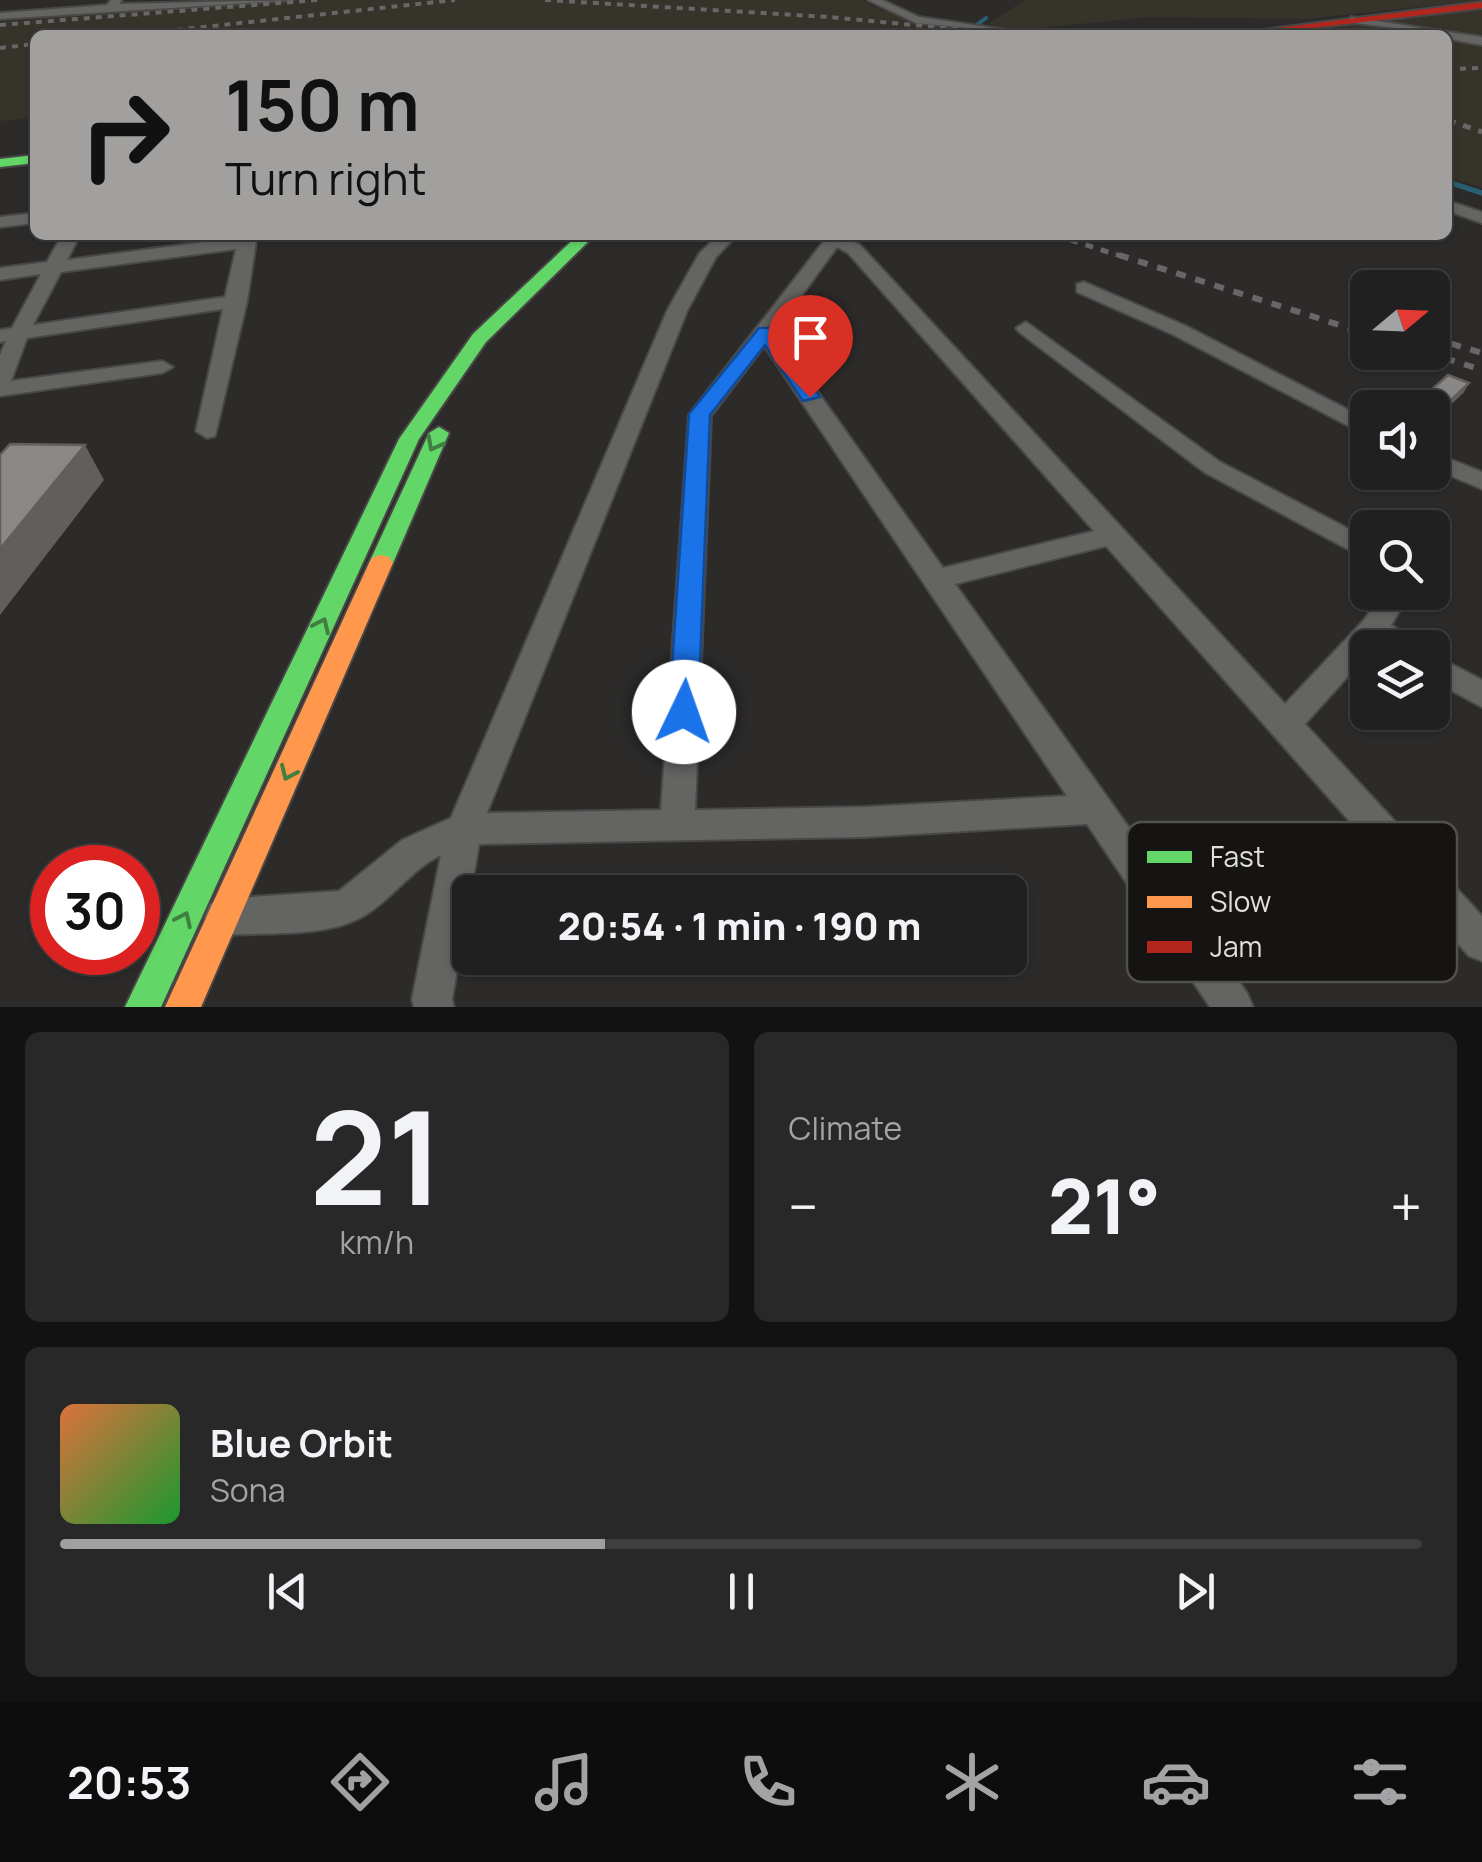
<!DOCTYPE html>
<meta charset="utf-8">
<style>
:root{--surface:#212020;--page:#292829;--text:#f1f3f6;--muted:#a2a3a5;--line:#3e3e3e;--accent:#a1a09e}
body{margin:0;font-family:Manrope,sans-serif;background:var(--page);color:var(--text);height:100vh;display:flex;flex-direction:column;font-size:38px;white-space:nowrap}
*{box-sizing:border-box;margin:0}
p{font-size:32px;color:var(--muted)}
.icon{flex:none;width:55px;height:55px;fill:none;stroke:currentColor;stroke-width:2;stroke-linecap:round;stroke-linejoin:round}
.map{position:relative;height:1007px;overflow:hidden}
.panel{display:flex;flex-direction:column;gap:25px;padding:25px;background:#121212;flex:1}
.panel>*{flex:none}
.top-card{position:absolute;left:30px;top:30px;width:1422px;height:210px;border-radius:15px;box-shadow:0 2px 8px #0004,0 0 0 2px var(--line);background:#a1a09e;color:#111;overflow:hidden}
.needle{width:65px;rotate:71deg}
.controls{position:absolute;left:1350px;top:270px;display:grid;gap:20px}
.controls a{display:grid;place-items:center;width:100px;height:100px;border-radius:15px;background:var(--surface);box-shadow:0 2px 8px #0004,0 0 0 2px var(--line);font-size:50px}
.speed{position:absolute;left:30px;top:845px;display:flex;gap:20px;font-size:50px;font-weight:700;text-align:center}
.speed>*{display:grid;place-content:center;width:130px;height:130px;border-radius:50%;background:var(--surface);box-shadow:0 2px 8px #0004,0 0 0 2px var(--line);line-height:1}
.speed .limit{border:15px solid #d22;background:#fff;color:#111}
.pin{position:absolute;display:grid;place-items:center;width:85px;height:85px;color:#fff;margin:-102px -42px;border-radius:50% 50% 50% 0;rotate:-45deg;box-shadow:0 0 10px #0007}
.pin .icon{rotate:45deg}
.me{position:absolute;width:110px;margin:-55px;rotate:3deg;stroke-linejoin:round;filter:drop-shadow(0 0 8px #0008)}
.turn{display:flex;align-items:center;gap:35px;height:210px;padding:0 30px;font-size:45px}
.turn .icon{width:130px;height:130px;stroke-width:2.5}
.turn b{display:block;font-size:70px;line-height:85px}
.big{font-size:75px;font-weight:800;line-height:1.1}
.panel .card{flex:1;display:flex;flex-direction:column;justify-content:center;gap:15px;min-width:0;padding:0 35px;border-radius:15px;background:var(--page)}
.panel .dial{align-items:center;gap:0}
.dial b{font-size:130px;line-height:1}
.song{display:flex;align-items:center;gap:30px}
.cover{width:120px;height:120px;border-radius:15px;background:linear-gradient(135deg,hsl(20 70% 55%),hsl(130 70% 35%))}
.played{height:10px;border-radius:5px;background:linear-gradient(90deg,var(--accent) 40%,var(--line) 40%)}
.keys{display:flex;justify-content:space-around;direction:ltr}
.heat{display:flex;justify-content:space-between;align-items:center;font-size:55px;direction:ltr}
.panel .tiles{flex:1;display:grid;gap:25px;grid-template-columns:1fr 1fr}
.card:last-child{grid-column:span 2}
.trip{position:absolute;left:452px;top:875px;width:575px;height:100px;border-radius:15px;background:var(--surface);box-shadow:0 2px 8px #0004,0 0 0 2px var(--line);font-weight:800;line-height:100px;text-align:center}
.menu{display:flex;height:160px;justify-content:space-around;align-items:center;background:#0d0d0d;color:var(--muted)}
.menu .icon{width:70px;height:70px}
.menu .active{color:var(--accent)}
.menu b{font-size:45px;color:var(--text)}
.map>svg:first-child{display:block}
.built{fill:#36332b}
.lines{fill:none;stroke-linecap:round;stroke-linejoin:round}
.stream-far1{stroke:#2a5f73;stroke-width:4}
.stream{stroke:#2a5f73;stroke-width:5}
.street-casing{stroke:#494847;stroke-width:4}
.fast-casing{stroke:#494847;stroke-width:4}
.slow-casing{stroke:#494847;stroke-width:4}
.jam-casing{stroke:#494847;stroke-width:4}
.street{fill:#646463;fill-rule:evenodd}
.fast{fill:#63d668;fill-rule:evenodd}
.slow{fill:#ff974d;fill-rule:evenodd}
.jam{fill:#b3261e;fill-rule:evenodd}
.rail-far2{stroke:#686666;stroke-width:4;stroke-dasharray:6 6;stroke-linecap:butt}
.rail-far1{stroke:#686666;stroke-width:5;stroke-dasharray:8 8;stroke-linecap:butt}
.rail{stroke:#686666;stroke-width:6;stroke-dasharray:10 10;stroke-linecap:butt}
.wall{fill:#777574}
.shaded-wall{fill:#615f5e}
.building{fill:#8a8887;stroke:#615f5e;stroke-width:2.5}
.oneway{stroke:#407f42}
.route{fill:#1a73e8;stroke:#114b97;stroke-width:2.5}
.key{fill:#151413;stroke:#525150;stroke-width:2.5}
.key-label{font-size:28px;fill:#e0dfdd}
</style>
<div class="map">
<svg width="1482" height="1007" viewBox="0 0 1482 1007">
<rect width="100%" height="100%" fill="#2c2b2a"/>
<path class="built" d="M241,0H862L881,10L936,20L967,35H35V118L0,121V22Z
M1025,0H1482L1307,19L1149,17L1003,32L989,23Z
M1482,10V188L1448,177V35H1251Z"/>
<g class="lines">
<path class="stream-far1" d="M977,35L970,30L986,18"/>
<path class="stream" d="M1448,182L1482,193"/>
<g class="street-casing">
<path id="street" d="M111,0H122L119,4L293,0L0,19V13L107,5Z
M868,0H882L919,17L1041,35L916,23Z
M1351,17L1482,37V45L1448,39V35L1347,22Z
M1448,201L1482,212V223L1448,211Z
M35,213V223L0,227V217Z
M62,235H80L67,260L257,235L247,301L215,436L207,438L196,431L223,309L27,338L11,381L162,361L173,367L162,373L0,396V355L6,341L0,342V330L12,328L41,274L0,280V268L47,262ZM236,249L225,297L33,325L61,272Z
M718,235H737L716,257L687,311L487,813L661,810L689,415L824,241L816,235H839L860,245L1285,704L1364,620L1383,592H1411L1391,625L1415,640L1419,648L1377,644L1368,648V654L1305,724L1482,916V961L1469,956L1106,546L955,584L1247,993L1253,1007H1210L1087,824L864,837L479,844L452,999L454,1007H414L412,999L441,855C410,870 391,901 362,917C324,938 265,932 223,935L210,930L205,917L210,904L223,899L339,891L402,840L451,818L667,311L699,254ZM837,247L848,253L1094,531L943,568L775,332ZM764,346L1067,796L864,807L695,810L711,416Z
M1084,282L1186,326L1368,420V436L1172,334L1077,292V284Z
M1026,322L1220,462L1368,539V560L1204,472L1019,332L1016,328Z
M1432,452L1482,472V489L1432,468Z
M1432,654L1482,680V707L1432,680Z"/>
</g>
<g class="fast-casing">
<path id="fast" d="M35,155V163L0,167V159Z
M578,235H595L486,342L419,439L161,1007H125L399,439L473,334Z
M439,427L449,433L393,563L389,569H373L369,563L429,433Z"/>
</g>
<g class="slow-casing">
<path id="slow" d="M381,555L389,557L393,563L201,1007H165L369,563L373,557Z"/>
</g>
<g class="jam-casing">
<path id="jam" d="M1482,2V8L1253,35H1222Z"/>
</g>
<use href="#street" class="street"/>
<use href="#fast" class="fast"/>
<use href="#slow" class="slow"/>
<use href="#jam" class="jam"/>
<path class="rail-far2" d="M545,0L829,17L1018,35
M0,25L318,0
M72,35L143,30
M129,35L455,0
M0,48L35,44
M1448,69L1482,68"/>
<path class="rail-far1" d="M1448,120L1482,132
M1055,235L1127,258"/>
<path class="rail" d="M1119,255L1368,334
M1432,338L1482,353
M1426,352L1482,370"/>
</g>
<path class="wall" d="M1464,392L1445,410L1423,401L1428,393Z"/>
<path class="shaded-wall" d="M1469,383L1464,392L1445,410L1450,401Z
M85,445L104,480L0,615V549Z"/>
<path class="building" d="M1448,375L1469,383L1450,401L1428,393Z
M10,444L85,445L0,549V455Z"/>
<defs><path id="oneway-chevron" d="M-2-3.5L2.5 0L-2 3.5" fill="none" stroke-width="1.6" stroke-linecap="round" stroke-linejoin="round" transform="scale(2.5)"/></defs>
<g class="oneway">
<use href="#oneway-chevron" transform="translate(434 444) rotate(118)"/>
<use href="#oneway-chevron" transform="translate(322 625) rotate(-65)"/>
<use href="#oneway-chevron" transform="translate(288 773) rotate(114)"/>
<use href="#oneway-chevron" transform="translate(184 919) rotate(-65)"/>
</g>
<path class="route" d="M759,328H771L820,397L803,401L765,345L710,415L698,712L693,720H674L669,712L689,414Z"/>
<rect x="1127" y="822" width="330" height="160" rx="15" class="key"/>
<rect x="1147" y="851" width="45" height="12" fill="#63d668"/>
<rect x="1147" y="896" width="45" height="12" fill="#ff974d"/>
<rect x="1147" y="941" width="45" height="12" fill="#b3261e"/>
<g class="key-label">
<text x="1210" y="867">Fast</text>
<text x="1210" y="912">Slow</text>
<text x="1210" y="957">Jam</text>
</g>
</svg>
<div class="controls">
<a><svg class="needle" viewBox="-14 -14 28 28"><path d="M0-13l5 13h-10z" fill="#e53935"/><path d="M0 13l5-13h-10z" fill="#a2a3a5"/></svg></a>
<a><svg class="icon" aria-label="sound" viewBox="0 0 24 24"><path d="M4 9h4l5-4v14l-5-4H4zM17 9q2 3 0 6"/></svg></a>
<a><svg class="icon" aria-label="search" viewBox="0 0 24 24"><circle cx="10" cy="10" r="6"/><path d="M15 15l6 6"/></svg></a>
<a><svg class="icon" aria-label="layers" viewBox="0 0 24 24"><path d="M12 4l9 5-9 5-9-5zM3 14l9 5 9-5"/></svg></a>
</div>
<div class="speed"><div class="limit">30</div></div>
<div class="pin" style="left:810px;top:397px;background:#d93025"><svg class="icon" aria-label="arrive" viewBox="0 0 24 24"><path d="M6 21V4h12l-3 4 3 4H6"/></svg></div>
<svg class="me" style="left:684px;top:712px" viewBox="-20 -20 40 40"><circle r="19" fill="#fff"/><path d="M0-13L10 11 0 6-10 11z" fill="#1a73e8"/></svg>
<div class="trip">20:54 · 1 min · 190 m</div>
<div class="top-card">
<div class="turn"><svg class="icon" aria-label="right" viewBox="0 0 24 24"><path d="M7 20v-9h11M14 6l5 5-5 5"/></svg><div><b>150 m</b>Turn right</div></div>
</div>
</div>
<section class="panel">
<div class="tiles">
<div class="card dial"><b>21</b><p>km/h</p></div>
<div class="card"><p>Climate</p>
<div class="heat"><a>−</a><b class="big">21°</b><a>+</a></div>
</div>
<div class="card">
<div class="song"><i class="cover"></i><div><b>Blue Orbit</b><p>Sona</p></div></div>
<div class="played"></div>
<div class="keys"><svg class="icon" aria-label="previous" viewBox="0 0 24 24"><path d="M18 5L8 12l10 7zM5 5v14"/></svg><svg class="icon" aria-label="pause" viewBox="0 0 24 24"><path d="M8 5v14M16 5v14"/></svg><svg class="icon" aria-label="next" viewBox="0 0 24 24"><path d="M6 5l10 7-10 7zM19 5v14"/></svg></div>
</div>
</div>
</section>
<nav class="menu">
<b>20:53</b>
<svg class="icon active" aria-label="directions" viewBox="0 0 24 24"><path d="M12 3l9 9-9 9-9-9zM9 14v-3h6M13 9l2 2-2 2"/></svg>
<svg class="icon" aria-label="music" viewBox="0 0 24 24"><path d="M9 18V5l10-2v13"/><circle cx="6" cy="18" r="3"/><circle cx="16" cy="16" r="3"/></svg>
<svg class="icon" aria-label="phone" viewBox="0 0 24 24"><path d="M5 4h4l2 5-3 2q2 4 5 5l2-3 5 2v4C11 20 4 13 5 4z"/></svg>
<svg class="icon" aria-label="climate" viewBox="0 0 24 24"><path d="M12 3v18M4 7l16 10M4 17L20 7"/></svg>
<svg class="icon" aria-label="car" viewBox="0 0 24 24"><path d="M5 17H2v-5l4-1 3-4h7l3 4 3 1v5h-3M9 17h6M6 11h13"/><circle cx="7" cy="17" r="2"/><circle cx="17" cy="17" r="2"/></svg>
<svg class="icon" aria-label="filters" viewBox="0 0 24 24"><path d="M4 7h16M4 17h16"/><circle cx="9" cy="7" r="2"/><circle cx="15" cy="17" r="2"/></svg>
</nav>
